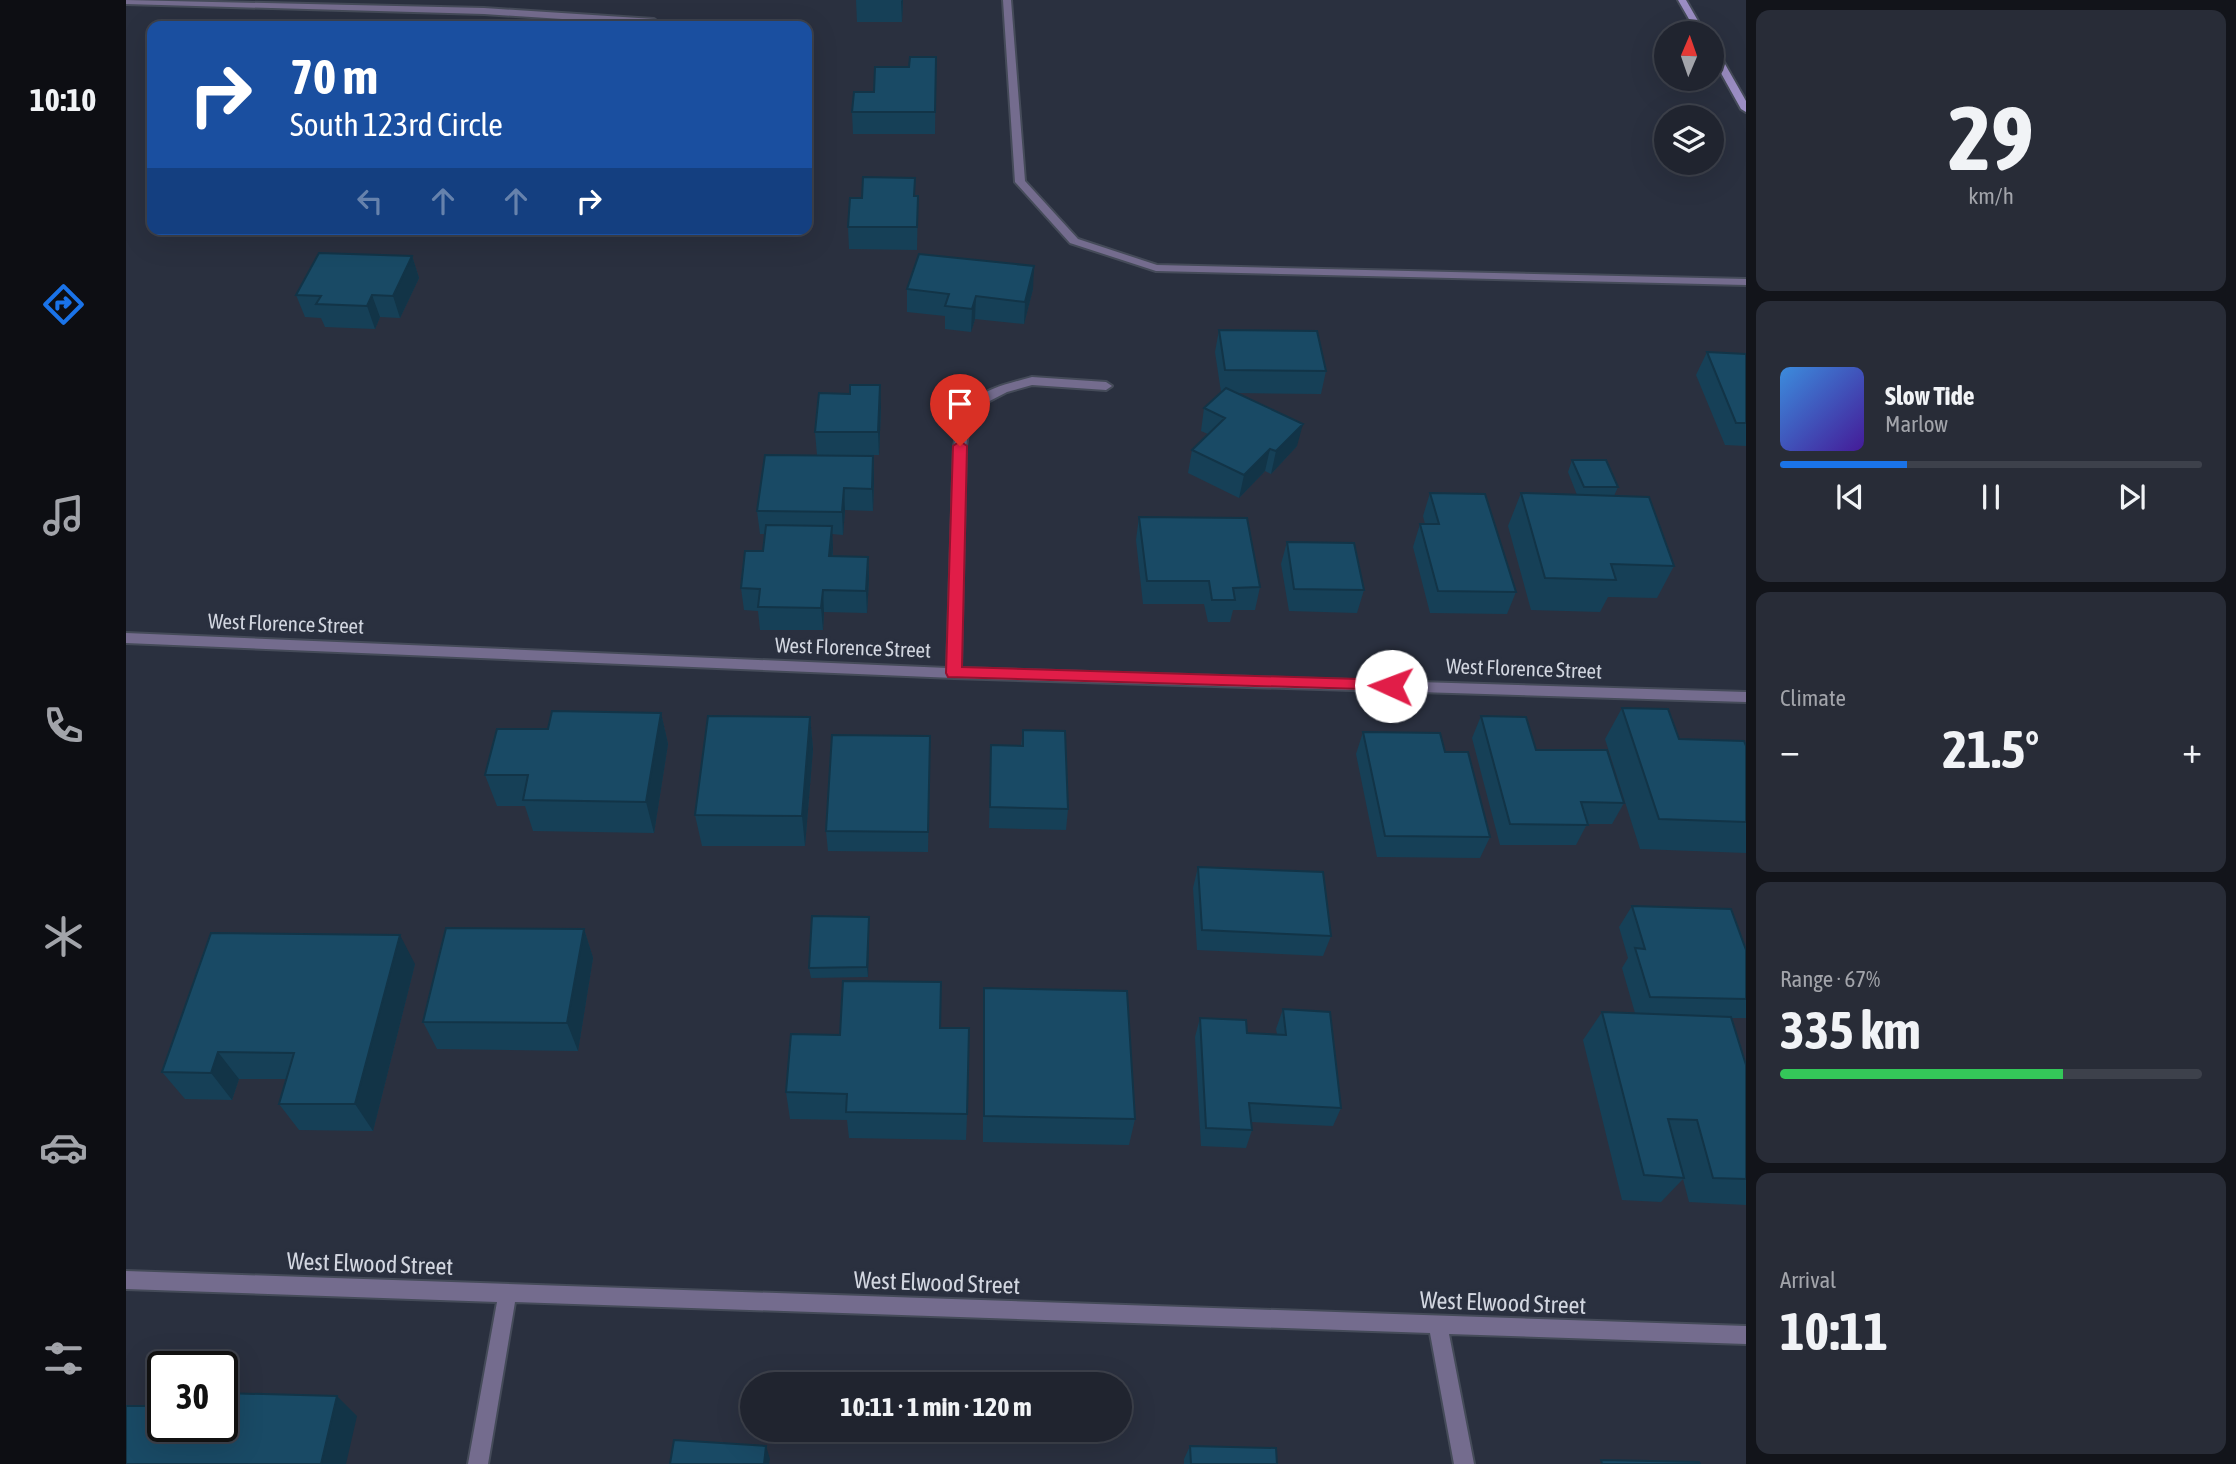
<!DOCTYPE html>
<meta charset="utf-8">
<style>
:root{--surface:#20242f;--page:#282c37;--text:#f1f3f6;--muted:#a2a4aa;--line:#3d414b;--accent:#1a73e8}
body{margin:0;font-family:"Asap Condensed",sans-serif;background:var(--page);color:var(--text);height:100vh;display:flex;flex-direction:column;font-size:26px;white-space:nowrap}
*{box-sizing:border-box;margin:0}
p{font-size:23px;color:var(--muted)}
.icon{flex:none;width:38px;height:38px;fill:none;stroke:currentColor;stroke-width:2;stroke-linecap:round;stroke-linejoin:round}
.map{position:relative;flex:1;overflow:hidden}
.panel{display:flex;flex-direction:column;gap:10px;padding:10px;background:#12141a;width:490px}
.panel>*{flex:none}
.hud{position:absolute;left:21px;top:21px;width:665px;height:214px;border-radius:14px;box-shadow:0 7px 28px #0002,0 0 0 2px var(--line);background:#1a4fa0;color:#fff;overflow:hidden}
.needle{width:46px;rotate:2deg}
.fabs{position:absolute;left:1528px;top:21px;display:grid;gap:14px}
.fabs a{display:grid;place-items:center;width:70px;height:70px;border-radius:50%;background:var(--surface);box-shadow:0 7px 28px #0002,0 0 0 2px var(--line);font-size:35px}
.speed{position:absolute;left:21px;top:1351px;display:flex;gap:14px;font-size:35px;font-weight:700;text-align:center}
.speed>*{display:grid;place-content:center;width:91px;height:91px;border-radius:50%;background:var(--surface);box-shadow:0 7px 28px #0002,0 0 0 2px var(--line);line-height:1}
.speed .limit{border:4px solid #111;border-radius:10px;background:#fff;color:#111}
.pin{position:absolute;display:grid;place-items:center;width:60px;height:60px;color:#fff;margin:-72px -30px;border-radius:50% 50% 50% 0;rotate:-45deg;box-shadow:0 0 7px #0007}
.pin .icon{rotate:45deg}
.me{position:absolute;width:77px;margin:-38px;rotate:272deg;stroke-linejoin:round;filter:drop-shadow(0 0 5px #0008)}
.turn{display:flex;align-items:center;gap:24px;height:147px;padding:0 28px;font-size:32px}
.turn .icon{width:91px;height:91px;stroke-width:2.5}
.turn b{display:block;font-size:49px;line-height:60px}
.lanes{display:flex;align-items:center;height:66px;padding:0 28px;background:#0003;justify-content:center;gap:35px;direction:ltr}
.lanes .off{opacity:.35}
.big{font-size:52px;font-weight:700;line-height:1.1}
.panel .widget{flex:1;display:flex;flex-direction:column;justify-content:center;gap:10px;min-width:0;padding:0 24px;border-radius:14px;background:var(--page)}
.panel .dial{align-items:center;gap:0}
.dial b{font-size:91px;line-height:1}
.song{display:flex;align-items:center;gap:21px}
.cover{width:84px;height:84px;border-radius:10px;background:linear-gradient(135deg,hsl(210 70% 55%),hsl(260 70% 35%))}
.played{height:7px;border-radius:4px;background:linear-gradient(90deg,var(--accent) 30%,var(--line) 30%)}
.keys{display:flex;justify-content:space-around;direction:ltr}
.heat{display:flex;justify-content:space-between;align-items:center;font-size:38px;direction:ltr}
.charge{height:10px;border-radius:5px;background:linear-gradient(90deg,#34c759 67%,var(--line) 0)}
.trip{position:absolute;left:614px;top:1372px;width:392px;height:70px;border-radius:35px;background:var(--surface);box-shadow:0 7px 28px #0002,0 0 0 2px var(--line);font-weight:700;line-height:70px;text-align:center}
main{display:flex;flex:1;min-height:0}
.menu{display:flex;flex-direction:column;width:126px;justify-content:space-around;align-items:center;background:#0d0e13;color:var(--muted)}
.menu .icon{width:49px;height:49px}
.menu .active{color:var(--accent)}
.menu b{font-size:32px;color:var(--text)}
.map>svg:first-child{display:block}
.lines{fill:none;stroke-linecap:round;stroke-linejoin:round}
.lane-casing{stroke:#454b59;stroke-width:4}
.street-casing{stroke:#454b59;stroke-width:4}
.secondary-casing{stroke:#454b59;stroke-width:4}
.lane{fill:#746c8e;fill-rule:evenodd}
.street{fill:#746c8e;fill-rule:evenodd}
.secondary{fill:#9b8dc3;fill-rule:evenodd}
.wall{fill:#164057}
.shaded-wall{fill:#123447}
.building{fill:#194a65;stroke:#123447;stroke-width:2}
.route{fill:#e11d48;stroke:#92132f;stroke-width:2}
.labels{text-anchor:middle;stroke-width:7;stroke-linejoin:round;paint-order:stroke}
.street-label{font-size:21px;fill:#d2d6e0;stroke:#2a303f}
.near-street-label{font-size:24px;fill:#d2d6e0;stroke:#2a303f}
</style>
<main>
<nav class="menu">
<b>10:10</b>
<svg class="icon active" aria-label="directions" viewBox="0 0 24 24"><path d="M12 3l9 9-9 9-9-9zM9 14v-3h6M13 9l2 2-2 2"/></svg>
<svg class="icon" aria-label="music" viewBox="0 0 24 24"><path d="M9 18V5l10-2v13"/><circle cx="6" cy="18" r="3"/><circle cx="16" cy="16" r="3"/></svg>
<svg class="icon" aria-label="phone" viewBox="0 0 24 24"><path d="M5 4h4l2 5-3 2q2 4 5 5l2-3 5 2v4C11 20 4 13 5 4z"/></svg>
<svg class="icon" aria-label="climate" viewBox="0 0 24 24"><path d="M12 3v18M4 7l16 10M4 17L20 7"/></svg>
<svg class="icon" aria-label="car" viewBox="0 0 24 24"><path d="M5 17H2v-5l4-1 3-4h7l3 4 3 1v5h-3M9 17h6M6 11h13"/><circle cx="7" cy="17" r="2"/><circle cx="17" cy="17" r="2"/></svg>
<svg class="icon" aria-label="filters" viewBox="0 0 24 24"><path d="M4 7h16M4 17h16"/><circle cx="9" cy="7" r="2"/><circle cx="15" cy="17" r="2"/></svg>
</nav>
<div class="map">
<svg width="1620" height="1464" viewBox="0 0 1620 1464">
<rect width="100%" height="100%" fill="#2a303f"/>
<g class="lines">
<g class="lane-casing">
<path id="lane" d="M877,0H885L899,181L952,239L1031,265L1620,279V285L1030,271L944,243L889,182Z"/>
</g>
<g class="street-casing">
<path id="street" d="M0,0L358,8L528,19L532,22L528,25L358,14L0,4Z
M906,377L980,382L986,386L980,390L906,385L881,392L854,406L844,422L840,446L835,668L1620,692V702L828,678L0,643V633L821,668L828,446C837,393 859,390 906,377Z
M0,1271L1620,1326V1344L1323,1334L1348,1464H1328L1304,1333L389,1302L362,1464H342L371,1302L0,1289Z"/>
</g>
<g class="secondary-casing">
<path id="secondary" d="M1552,0H1560L1579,33H1571Z
M1586,47L1591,50L1620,101V112L1615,109L1586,57Z"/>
</g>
<use href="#lane" class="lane"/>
<use href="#street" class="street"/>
<use href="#secondary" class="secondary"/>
</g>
<path class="wall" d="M730,0H777L776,22H731Z
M810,57L809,134H727L726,112L748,92L783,67Z
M789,196H792L791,250L723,249L722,227Z
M286,256L293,278L274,318L254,317L249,329L199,327L195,318L179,317L170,295Z
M781,289H907L898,324L849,319L845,332L819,329V316L781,312Z
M1093,330L1200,371L1195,394L1110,393L1171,446L1145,474L1139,471L1113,498L1062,473L1066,450L1082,434L1075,431L1078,408L1095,392L1089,352Z
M1581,352L1620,354V446L1599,445L1570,375Z
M755,408L753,455H691L689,432Z
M747,456L748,479L747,511L719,510L717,535L706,534L707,556L742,557L743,579L741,613L698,612L697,630H634L632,611L618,610L615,588L637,551L639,534H634L631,511Z
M1446,460L1492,487L1488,496L1548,566L1531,598L1482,597L1474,612L1405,610L1382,526L1395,493L1451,495L1442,472Z
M1304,493L1390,592L1381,614L1304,613L1287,547L1294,524H1299L1297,516Z
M1013,517L1134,587L1129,610H1107L1104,622H1082L1078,604H1017L1010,540Z
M1161,542L1238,590L1231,613L1163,611L1155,564Z
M1496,708L1553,739L1620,746V853L1514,849L1479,739Z
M535,713L542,744L528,833L407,831L399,806H371L359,775L422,729Z
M1355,716L1410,750L1498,803L1486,824H1461L1450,845H1374L1346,738Z
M684,717L687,749L679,846H576L569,815Z
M897,730L942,809L940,830L863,828L865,745L895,746Z
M1237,732L1319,752L1364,837L1354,858L1251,857L1230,754Z
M804,736L802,852L702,851L700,831Z
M1072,867L1205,936L1197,956L1071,950L1067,888Z
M1506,906L1620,950V1018H1606L1620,1065V1205L1563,1202L1557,1179L1535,1202L1496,1200L1457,1040L1476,1012L1509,1013L1496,968L1502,958L1493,927Z
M743,917L742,977L685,978L683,968Z
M458,929L467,958L452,1051L311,1049L297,1022Z
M289,964L247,1131L173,1130L153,1104L160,1079H113L106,1100L59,1099L36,1072Z
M858,988L1009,1119L1003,1145L857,1142V1016Z
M1157,1009L1215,1108L1207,1126L1125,1122L1126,1130L1120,1148L1075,1146L1069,1037L1074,1018L1121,1033L1151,1034L1150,1029Z
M814,1028L841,1114L840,1140L723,1138L721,1120L664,1119L660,1092L714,1035Z
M1064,1446L1151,1464H1058V1459Z"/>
<path class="shaded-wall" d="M776,0H777L776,22L775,1Z
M286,256L293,278L274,318L267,296Z
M908,266L907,289L898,324L899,302Z
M246,295L254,317L249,329L241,306Z
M850,296L849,319L845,332L846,309Z
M754,385L755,408L753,455L752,432Z
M1177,424L1171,446L1145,474L1150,451Z
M1144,449L1139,471L1113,498L1118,475Z
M747,456L748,479L747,511L746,489Z
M718,488L719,510L717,535L716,512Z
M706,526L707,548L705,579L703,556Z
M742,557L743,579L741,613L740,591Z
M697,590L698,612L697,630L695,608Z
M535,713L542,744L528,833L520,802Z
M684,717L687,749L679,846L676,816Z
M743,917V927L742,977L741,967Z
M458,929L467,958L452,1051L441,1023Z
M274,935L289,964L247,1131L229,1104Z
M92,1052L113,1079L106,1100L85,1073Z
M211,1396L231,1416L220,1464H195Z
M640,1446L644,1459L643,1464H638Z"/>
<path class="building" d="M545,25L583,26H544Z
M784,57H810L809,112H726L728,92H748L749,67H783Z
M737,177L789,178L788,196H792L791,227H722L724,198H736Z
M193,253L286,256L267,296L246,295L241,306L190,304L195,296L170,295Z
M793,254L908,266L899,302L850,296L846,309L819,306L823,294L781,289Z
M1093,330L1191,331L1200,371L1099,370Z
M1581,352L1620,354V423H1610Z
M724,385H754L752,432H689L693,393L724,394Z
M1100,388L1177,424L1150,451L1144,449L1118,475L1066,450L1099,418L1078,408Z
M639,455L747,456L746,489L718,488L716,512L631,511Z
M1446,460H1480L1492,487H1458Z
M1304,493L1359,494L1390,592L1312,591L1294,524H1313Z
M1395,493L1523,497L1548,566L1485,564L1490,580L1419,578Z
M1013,517L1121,518L1134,587L1107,588L1109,600H1086L1083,581H1021Z
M640,525L706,526L703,556L742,557L740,591L697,590L695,608L632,607L634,589L615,588L619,551H637Z
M1161,542L1228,543L1238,590L1168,589Z
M1496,708L1542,709L1553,739L1618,741L1620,746V822L1533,819Z
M426,711L535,713L520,802L397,800L402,775H359L371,729H422Z
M582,716L684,717L676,816L569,815Z
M1355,716L1400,717L1410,750H1481L1498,803L1455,802L1462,825L1384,824Z
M897,730L939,731L942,809L864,807L865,745L897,746Z
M1237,732L1314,733L1319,752H1342L1364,837L1259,836Z
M706,735L804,736L802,832L700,831Z
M1072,867L1197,872L1205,936L1076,930Z
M1506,906L1605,909L1620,950V999L1524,997L1509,948L1519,949Z
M686,916L743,917L741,967L683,968Z
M320,928L458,929L441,1023L297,1022Z
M85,933L274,935L229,1104H153L168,1053L92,1052L85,1073L36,1072Z
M717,981L815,982L814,1028H843L841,1114L720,1112L721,1094L660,1092L665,1034L714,1035Z
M858,988L1001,991L1009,1119L858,1116Z
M1157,1009L1204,1012L1215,1108L1123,1103L1126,1130L1080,1128L1074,1018L1120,1020L1121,1033L1160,1035Z
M1476,1012L1605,1017L1620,1065V1179L1587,1178L1571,1120L1542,1119L1558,1178L1518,1175Z
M96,1393L211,1396L195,1464H0V1406H37V1426H96Z
M548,1440L640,1446L638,1464H544Z
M1064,1446L1150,1448L1151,1464H1065Z
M1475,1460L1573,1462L1574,1464H1476Z"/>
<path class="route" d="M834,441L841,446L836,667L1265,680L1273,686L1270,690L822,677L820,673L827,446Z"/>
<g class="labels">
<g class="street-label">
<text transform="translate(160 624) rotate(2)" y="7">West Florence Street</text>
<text transform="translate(727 648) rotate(2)" y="7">West Florence Street</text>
<text transform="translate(1398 669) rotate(2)" y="7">West Florence Street</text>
</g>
<g class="near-street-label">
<text transform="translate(244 1264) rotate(2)" y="8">West Elwood Street</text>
<text transform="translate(811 1283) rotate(2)" y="8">West Elwood Street</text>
<text transform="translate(1377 1303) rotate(2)" y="8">West Elwood Street</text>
</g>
</g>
</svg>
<div class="fabs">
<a><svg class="needle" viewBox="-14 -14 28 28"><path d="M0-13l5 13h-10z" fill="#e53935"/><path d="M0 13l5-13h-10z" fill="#a2a4aa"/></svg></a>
<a><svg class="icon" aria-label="layers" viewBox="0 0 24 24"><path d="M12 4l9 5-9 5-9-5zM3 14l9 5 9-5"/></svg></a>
</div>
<div class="speed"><div class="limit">30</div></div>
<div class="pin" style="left:834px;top:446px;background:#d93025"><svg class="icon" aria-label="arrive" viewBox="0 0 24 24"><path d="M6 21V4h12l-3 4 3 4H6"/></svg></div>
<svg class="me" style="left:1265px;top:686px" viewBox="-20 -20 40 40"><circle r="19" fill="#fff"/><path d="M0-13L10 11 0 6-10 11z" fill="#e11d48"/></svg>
<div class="trip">10:11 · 1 min · 120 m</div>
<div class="hud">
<div class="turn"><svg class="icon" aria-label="right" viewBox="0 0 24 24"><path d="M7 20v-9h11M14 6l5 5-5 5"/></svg><div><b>70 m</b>South 123rd Circle</div></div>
<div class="lanes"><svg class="icon off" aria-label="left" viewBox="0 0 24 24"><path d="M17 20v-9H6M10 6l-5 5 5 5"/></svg><svg class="icon off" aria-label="ahead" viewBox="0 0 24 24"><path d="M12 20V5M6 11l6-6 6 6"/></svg><svg class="icon off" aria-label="ahead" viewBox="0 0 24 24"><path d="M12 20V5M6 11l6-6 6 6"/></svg><svg class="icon" aria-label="right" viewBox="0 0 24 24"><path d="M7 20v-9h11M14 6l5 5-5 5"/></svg></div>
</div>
</div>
<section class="panel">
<div class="widget dial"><b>29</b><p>km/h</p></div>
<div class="widget">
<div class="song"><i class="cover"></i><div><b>Slow Tide</b><p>Marlow</p></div></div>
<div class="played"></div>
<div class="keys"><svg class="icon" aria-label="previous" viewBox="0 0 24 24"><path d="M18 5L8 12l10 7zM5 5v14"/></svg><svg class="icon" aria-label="pause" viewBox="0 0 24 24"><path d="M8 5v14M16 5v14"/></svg><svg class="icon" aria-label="next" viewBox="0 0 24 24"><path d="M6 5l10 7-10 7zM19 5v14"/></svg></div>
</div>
<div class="widget"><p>Climate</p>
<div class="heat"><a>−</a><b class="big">21.5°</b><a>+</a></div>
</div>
<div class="widget"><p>Range · 67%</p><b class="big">335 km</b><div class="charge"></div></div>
<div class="widget"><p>Arrival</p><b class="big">10:11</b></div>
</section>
</main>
